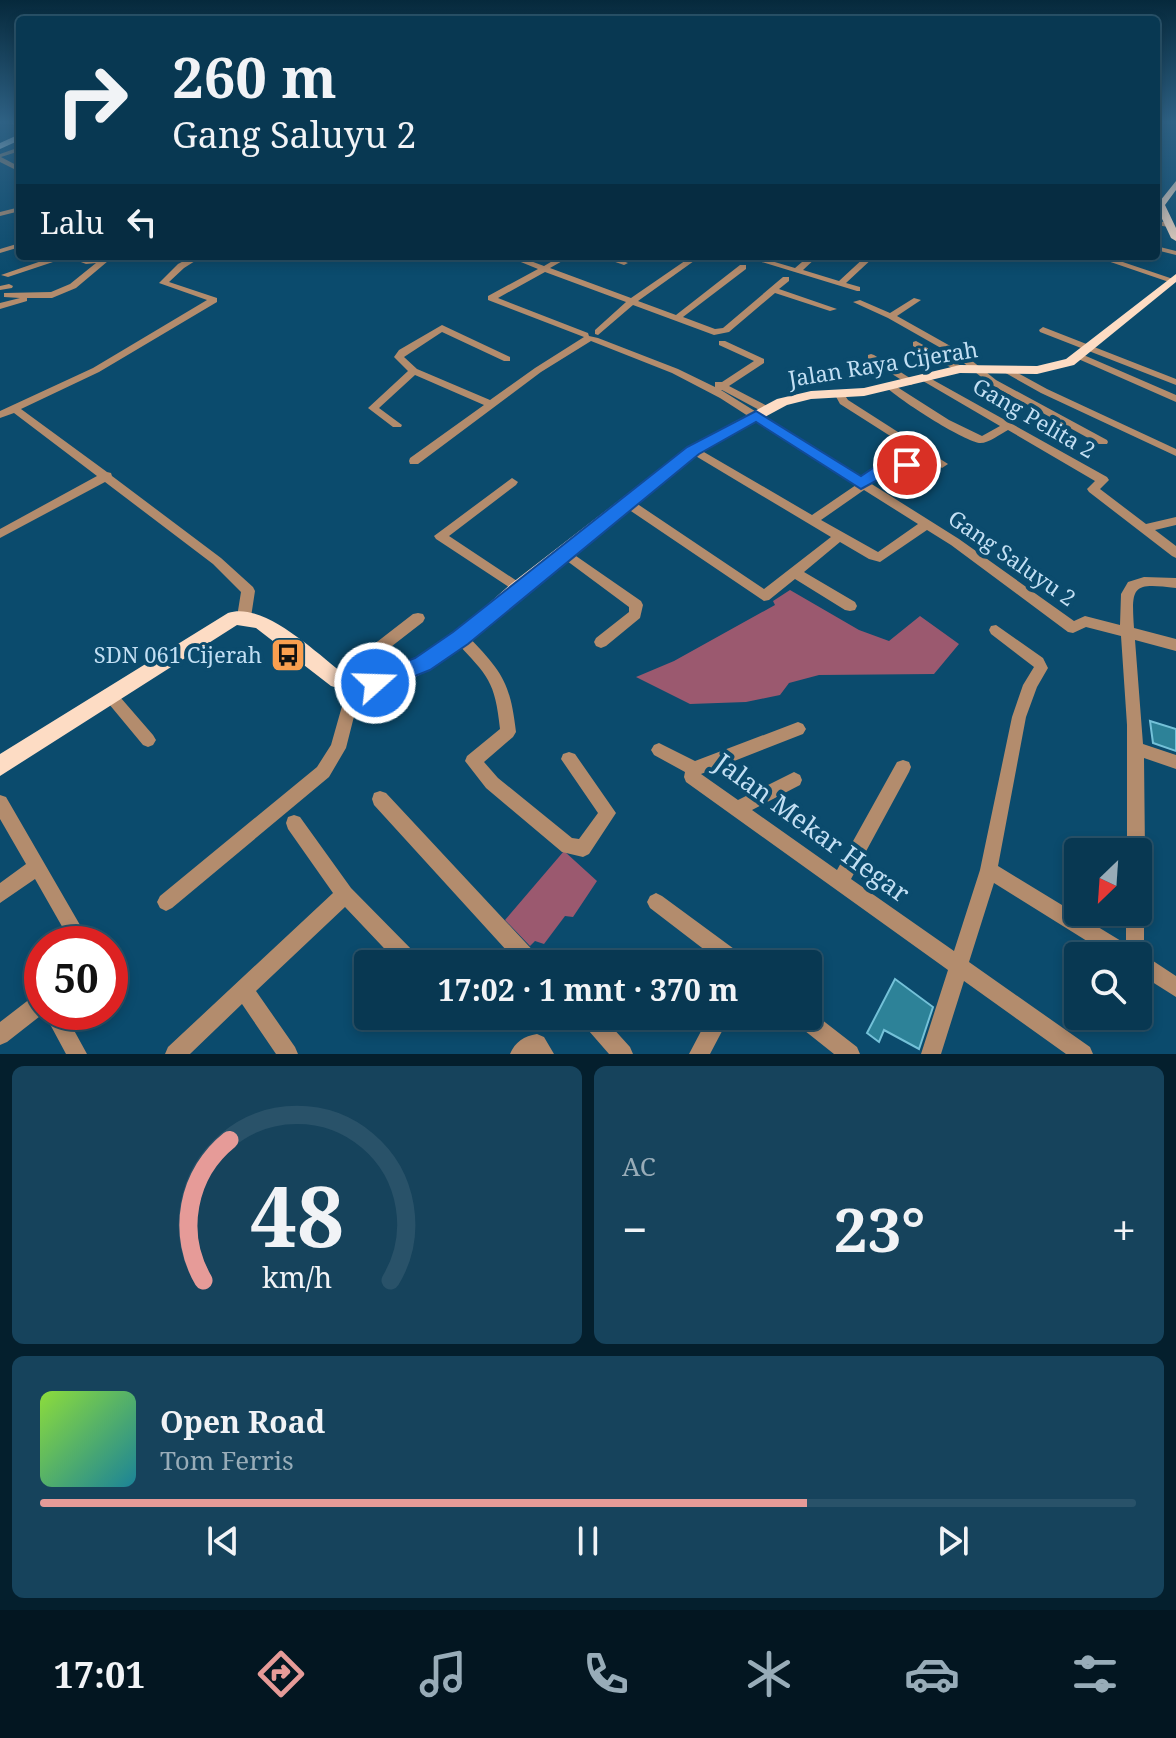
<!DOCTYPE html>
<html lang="id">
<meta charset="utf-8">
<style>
:root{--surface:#083852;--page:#16435c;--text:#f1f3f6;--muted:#98acb8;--line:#295269;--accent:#e69b98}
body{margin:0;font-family:"Noto Serif",serif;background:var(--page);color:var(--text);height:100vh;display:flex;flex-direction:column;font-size:30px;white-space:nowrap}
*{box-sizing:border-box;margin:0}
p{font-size:26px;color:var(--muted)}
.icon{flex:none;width:44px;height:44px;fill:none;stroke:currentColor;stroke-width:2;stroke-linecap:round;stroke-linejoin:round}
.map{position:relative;height:1054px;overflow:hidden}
.details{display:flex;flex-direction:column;gap:12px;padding:12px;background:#041f2d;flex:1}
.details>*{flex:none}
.banner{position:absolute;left:16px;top:16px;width:1144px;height:244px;border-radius:8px;box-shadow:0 4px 12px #0003,0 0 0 2px var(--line);background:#083852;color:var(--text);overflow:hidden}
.needle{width:52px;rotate:205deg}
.buttons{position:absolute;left:1064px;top:838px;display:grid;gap:16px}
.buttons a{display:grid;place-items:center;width:88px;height:88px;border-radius:8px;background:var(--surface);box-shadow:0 4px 12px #0003,0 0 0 2px var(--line);font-size:40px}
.speed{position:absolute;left:24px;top:926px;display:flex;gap:16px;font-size:40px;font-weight:700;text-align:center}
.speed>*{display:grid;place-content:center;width:104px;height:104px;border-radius:50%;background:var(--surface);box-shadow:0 4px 12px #0003,0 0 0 2px var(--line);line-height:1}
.speed .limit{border:12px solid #d22;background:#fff;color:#111}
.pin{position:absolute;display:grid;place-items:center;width:68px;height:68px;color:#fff;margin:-34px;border:4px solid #fff;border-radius:50%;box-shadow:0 2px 8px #0007}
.me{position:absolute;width:88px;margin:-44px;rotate:70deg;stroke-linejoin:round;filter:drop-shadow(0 0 6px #0008)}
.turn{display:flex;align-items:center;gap:28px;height:168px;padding:0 24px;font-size:36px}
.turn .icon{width:104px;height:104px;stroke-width:2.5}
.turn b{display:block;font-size:56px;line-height:68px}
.then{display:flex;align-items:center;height:76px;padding:0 24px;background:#0003;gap:16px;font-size:30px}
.big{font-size:60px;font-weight:700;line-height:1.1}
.details .widget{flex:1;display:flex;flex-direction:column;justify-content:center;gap:12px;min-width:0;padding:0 28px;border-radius:12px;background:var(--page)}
.details .dial{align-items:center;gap:0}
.dial svg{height:208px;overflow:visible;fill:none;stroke:var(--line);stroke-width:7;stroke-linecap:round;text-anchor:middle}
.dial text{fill:var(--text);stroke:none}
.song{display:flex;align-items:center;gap:24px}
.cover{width:96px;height:96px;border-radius:12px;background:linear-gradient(135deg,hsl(90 70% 55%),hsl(190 70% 35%))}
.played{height:8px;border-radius:4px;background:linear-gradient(90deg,var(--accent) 70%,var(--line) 70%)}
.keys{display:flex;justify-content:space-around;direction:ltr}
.heat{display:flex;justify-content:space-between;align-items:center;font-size:44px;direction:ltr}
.details .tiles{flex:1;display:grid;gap:12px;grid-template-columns:1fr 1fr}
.widget:last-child{grid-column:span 2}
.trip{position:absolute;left:354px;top:950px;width:468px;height:80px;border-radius:8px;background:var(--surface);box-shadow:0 4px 12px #0003,0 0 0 2px var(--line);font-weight:700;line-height:80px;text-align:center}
.menu{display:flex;height:128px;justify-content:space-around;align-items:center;background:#031621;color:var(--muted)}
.menu .icon{width:56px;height:56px}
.menu .on{color:var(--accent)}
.menu b{font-size:36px;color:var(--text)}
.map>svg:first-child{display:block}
.green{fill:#9b596f}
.building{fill:#2d8298;stroke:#74c1d8;stroke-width:2}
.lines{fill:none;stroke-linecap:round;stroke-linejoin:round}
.minor{fill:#b38c6d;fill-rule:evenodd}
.major{fill:#fddcc4;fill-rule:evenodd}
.highway{fill:#fff;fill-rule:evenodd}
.route{fill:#1a73e8;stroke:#114b97;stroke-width:2}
.labels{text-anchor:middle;stroke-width:8;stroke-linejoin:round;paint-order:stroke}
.street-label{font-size:22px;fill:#c2dff3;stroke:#0b4b6d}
.poi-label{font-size:22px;fill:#c2dff3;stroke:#0b4b6d;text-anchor:end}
.near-street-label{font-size:26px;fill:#c2dff3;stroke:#0b4b6d}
</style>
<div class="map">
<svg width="1176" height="1054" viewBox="0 0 1176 1054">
<rect width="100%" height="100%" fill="#0b4b6d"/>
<path class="green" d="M790,590L859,630L889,641L920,616L959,644L934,674L819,675L789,683L780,695L746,702L690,704L636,677L674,661L775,605L773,601Z
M564,851L597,881L573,917L565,916L544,944L535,941L530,946L505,920Z"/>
<path class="building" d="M1150,721L1176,729V751L1153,743Z
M895,979L933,1007L919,1049L884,1030L879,1042L867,1033Z"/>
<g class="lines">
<path class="minor" d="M11,123H18L20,130Z
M20,147V151L1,157L20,167V172L0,162V154Z
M20,207V211L0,216V212Z
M1156,221L1172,223L1173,225L1169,227L1156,225Z
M20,243V247L0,253V249Z
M1156,246L1176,251V255L1156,250Z
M56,256H78L87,260L114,256L76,288L52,298H27V301L0,309V303L20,298L4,297V293L51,292L70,284L96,263L86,264L68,257L8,277L1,275Z
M193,256H203L184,268L169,282L217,298V302L99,372L21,409L107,472L111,473L112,476L221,558L253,587L255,591L251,617L249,621L244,622L239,621L237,617L241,592L213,564L105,482L0,538V529L97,476L14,413L0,418V411L93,368L207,300L159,283L178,264Z
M506,256H517L544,266L561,256H571L550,268L631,298L692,256H701L638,301L676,315L740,265H746V269L683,317L715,329L723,328L783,277H789V281L779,289L837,309L830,311L775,293L729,332L714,335L633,305L598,335L595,334V330L626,302L545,272L498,298L588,333L589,336L598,338L678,369L715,387V382H722L754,361L719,345V341H725L764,359V363L729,386L771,408V412H763L722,390H721L862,478L878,467L904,462L917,453L840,404L834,393L836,391H842L848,400L948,464L942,468L925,458L911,468L885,473L870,483L959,539L1074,621L1085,616L1120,625L1121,594L1128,582L1144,577L1176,578V588C1133,583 1131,585 1134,628L1176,639V651L1135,640L1143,744L1176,755V769L1144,758L1145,852L1142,858L1138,860V852H1127V725L1121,636L1086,627L1073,633L1068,632L951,545L927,530L880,562L869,559L840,542L804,572L855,602L857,606L855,610L850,611L845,610L795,579L769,600L764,601L622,505L620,502L622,499H630L764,589L831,537L689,452L688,450L689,448H697L812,515L856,485L720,398L672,373L591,341L541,372L418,464H410L409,461L410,458L484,405L415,375L379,408L402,425L401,427H393L368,408L408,371L394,357L399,350L442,325L510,357V361H504L442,332L404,357L417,369L490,400L535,368L584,337L488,300V296L538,269ZM864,490L918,524L878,552L821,520Z
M598,256H610L628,263L624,265Z
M742,256H754L795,268L809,256H818L803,270L839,281L866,256H875L846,283L860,287V291H857Z
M1093,256H1105L1176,280L1169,282Z
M9,284L13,286L12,288L0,290V286Z
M914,298L921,300L897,316L961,352L996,380L1107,440L1108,442L1107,444H1099L990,384L955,356L888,318L853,302L860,300L890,313Z
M1043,327L1176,379V385L1040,332L1039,330Z
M916,341L963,367L965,369L960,372L957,371L913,346V342Z
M1079,353L1176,395V402L1076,358L1074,356Z
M871,354L874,355L916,382L911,385L908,384L868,359V355Z
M1005,366L1047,389L1176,449V456L1041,393L1002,371L1000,369Z
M926,376L1107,477L1109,480L1100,489L1146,524L1176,517V525L1155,530L1176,546V558L1172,556L1089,492L1087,489L1095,481L1008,430C1000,434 988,444 979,443C960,439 901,401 886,387L888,385H894L949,420L982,436L1000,426L923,381L921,379Z
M512,478L518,482L516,485L449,536L523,585L524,588L523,591L518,593L436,539L434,536Z
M563,547L641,601L643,605L640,618L606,646L601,648L596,646L594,642L596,638L629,612V607L559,555L557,552L559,549Z
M418,613L423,614L425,618L423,622L343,684L338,686L333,684L331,680L333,676L413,614Z
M996,625L1043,658L1048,668L1037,687L1026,717L998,866L1126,944V912H1138V904L1141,906L1144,912V955L1176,976V997L1138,973V956H1111L994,883L969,962L1090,1047L1093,1054H1066L964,981L941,1054H921L948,970L686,782L684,777L685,772L654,755L651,750L654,745L659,743L695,761L798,722L803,724L806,729L803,734L701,774L738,800L794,772L800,775L802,780L800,785L752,810L837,870L897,762L903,760L909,762L911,767L909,772L851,879L954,951L980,870L1012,717L1023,685L1034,667L991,634L989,630L991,626Z
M461,632L466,634C501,671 510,680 516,732L513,737L484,762L498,778L572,838L579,839L598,813L561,759L563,754L569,752L575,754L616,813L589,854L583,857L562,852L486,788L465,761L467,756L500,729C495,681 488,676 456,642L454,638L456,634Z
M355,679L360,681L362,685L346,748L329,777L172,908L166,911L160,908L157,902L160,896L317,767L331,745L348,685L350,681Z
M109,688L114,690L153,735L156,740L153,745L148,747L143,745L104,698L102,694L104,690Z
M380,791L386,793L539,957L541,964H519L374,805L372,799L374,793Z
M0,795L6,797L91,944H72L35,879L0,903V883L26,864L0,819Z
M294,815L300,817L351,888L419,957L421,964H399L345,907L256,991L295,1047L298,1054H276L242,1004L190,1054H165L168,1047L333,893L288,829L286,823L288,817Z
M656,893L662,896L745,957L747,964H723L650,908L647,902L650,896Z
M42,992V1012H64L87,1054H66L44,1013L7,1042L0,1045V1022L35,995Z
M808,1009L857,1047L860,1054H834L795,1023L792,1016H808Z
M579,1016H602L630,1047L633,1054H609L582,1023Z
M709,1016H730L710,1054H689Z
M537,1034L544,1037L554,1054H510C515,1042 524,1036 537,1034Z"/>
<path class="major" d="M1176,181V190L1165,205L1176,228V241L1171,238L1156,206Z
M1176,274V282L1074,365L1037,374L960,373L864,396L811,399L787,405L698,453L524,593L467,643L429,670L401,684L355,693L331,686L256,628L237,625L0,776V754L228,613C264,601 316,653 344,674L355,677L391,670L415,658L455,633L512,583L688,447L777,399L811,391L864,388L960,365L1037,366L1066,359Z"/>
<path class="highway" d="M20,134V140L0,149V143Z"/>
</g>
<linearGradient id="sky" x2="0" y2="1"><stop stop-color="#06293c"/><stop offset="0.45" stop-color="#2e6184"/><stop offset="1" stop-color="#2e6184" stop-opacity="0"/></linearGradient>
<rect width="1176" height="271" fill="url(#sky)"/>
<path class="route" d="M756,411L861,476L876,466L907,459L916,465L913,468L885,476L861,489L756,422L699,454L468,644L430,670L375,692L367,689L364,683L367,676L415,658L453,632L687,447Z"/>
<defs>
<g id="bus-square" transform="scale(1.8)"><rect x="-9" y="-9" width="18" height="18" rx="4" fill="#fa9f4f" stroke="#0b4b6d"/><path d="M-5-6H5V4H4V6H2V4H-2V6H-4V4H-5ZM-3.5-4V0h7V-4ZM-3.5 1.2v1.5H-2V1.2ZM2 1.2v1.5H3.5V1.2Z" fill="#111"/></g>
</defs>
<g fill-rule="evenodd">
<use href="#bus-square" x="288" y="655"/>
</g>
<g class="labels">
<g class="street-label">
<text transform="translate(883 364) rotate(-9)" y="8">Jalan Raya Cijerah</text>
<text transform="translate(1034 418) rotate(30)" y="8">Gang Pelita 2</text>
<text transform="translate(1012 558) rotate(35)" y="8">Gang Saluyu 2</text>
</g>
<g class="poi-label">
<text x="262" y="663">SDN 061 Cijerah</text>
</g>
<g class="near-street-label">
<text transform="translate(812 828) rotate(36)" y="9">Jalan Mekar Hegar</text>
</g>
</g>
</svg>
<div class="buttons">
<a><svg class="needle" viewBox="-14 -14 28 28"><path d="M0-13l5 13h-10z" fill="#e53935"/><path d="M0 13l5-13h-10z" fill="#98acb8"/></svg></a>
<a><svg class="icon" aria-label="search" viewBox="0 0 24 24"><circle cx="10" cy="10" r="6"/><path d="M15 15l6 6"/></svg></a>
</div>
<div class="speed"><div class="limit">50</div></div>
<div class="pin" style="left:907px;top:465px;background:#d93025"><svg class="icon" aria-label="arrive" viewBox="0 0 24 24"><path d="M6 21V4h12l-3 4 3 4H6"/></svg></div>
<svg class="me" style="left:375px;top:683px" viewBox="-20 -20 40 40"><circle r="17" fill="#1a73e8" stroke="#fff" stroke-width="3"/><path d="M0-11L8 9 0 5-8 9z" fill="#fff"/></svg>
<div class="trip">17:02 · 1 mnt · 370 m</div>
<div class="banner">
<div class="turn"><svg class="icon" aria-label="right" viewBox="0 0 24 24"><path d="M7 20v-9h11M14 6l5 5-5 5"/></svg><div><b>260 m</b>Gang Saluyu 2</div></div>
<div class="then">Lalu<svg class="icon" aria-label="left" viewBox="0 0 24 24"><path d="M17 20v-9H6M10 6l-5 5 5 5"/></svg></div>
</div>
</div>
<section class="details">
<div class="tiles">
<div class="widget dial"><svg viewBox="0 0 100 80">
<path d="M14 69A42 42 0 1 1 86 69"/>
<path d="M14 69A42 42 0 0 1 24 15" stroke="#e69b98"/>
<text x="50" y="56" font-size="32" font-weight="700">48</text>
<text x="50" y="72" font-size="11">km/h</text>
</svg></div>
<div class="widget"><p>AC</p>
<div class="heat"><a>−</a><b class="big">23°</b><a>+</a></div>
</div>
<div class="widget">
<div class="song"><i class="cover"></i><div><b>Open Road</b><p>Tom Ferris</p></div></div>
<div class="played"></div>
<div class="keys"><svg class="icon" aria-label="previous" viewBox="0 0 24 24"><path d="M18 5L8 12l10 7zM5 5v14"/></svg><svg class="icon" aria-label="pause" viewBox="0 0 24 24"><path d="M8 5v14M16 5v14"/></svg><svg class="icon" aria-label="next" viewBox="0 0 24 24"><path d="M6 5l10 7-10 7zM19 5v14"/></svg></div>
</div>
</div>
</section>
<nav class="menu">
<b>17:01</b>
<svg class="icon on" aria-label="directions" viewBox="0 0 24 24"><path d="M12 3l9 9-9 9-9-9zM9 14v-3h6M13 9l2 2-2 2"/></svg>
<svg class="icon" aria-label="music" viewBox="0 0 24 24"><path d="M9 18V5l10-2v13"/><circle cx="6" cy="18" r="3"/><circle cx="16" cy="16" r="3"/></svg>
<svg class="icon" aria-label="phone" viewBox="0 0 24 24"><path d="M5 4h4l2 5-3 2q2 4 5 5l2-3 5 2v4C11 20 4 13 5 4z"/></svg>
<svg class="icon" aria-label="climate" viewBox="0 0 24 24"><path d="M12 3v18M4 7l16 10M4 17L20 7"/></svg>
<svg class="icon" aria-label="car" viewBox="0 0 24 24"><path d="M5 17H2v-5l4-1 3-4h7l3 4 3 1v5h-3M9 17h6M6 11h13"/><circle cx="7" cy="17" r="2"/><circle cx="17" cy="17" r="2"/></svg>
<svg class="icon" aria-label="filters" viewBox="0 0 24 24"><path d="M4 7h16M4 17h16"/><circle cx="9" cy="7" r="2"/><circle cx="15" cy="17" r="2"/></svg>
</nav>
